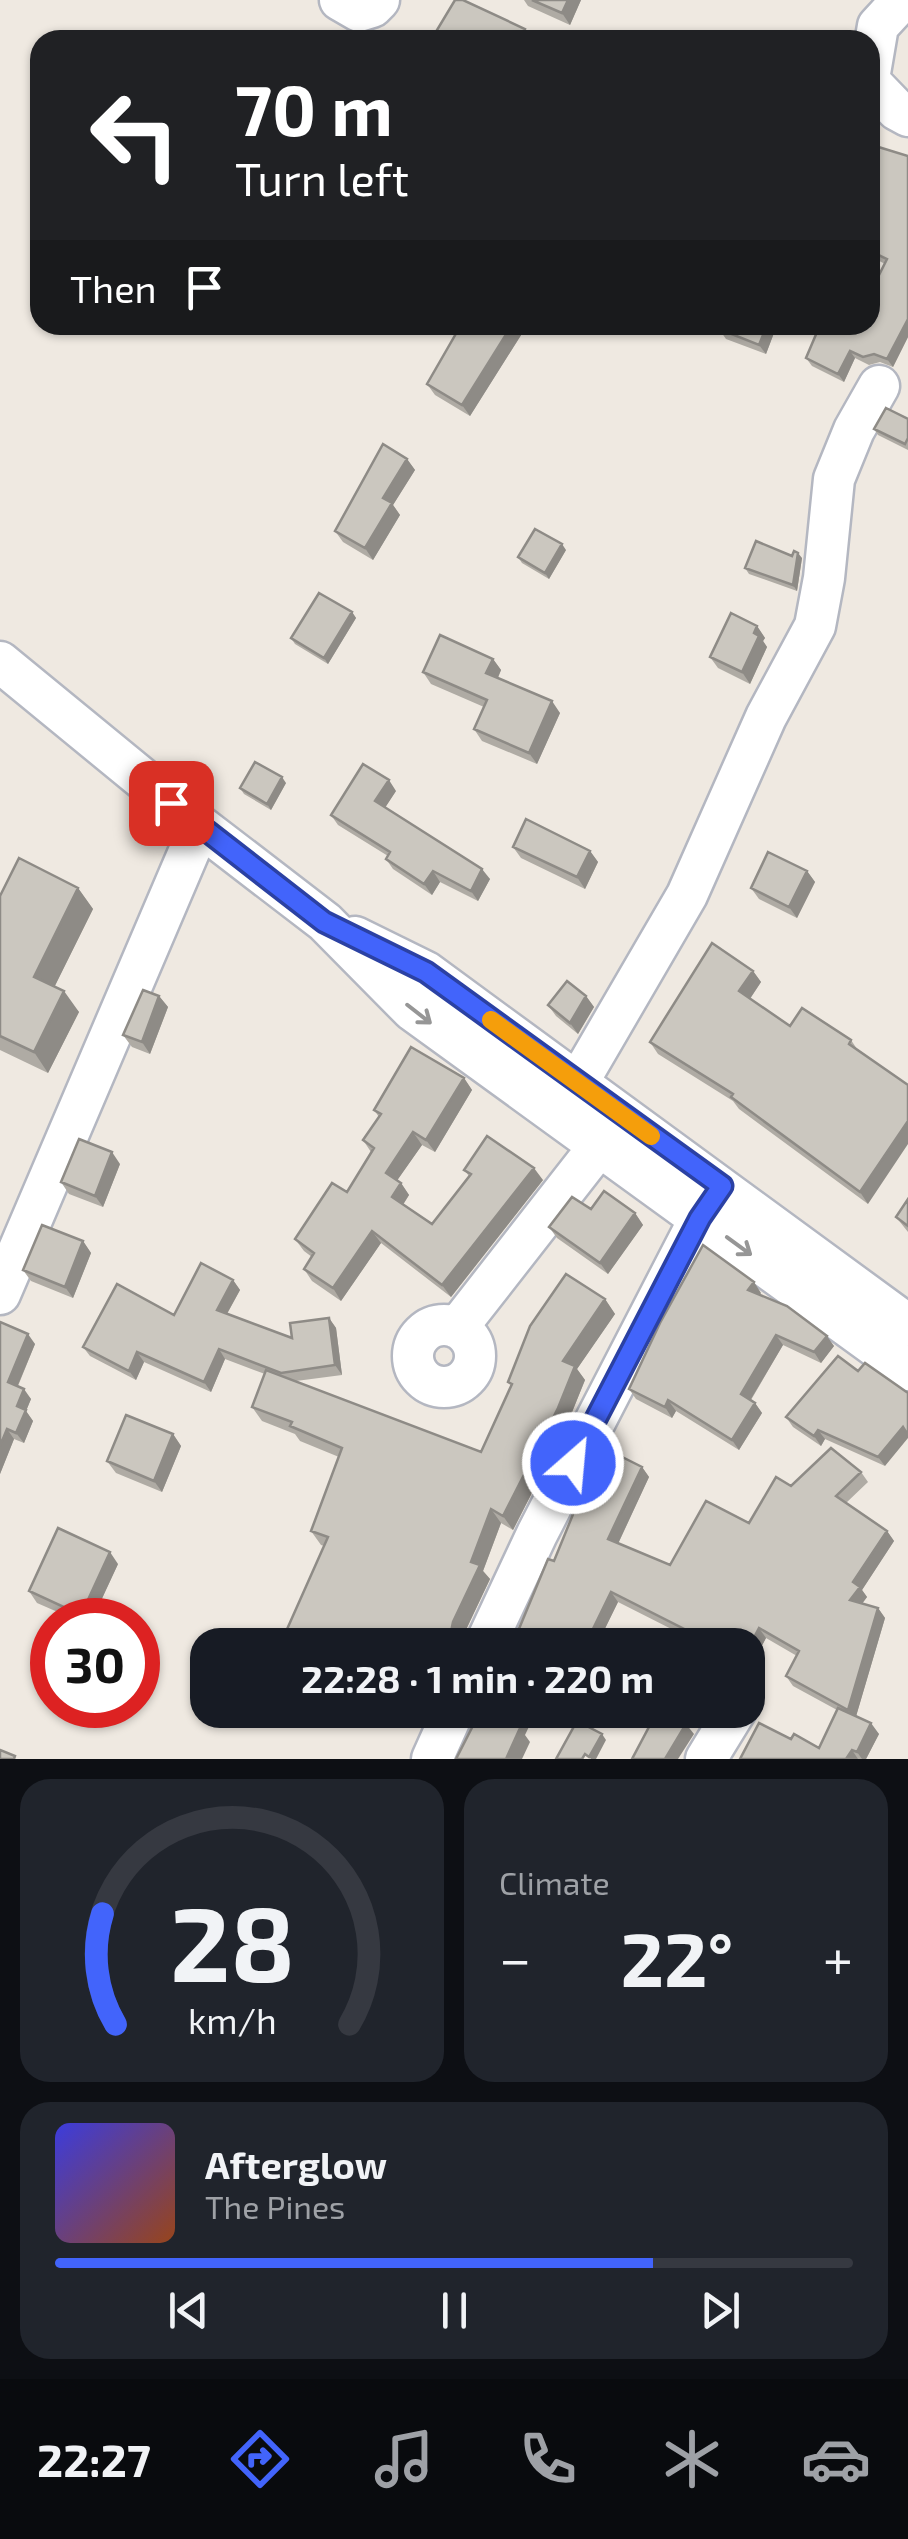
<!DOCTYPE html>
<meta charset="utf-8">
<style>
:root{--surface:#171b24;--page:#20242c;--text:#f1f3f6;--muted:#9ea1a6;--line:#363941;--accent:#4264fb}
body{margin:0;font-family:"Exo 2",sans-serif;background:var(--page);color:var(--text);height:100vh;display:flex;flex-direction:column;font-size:38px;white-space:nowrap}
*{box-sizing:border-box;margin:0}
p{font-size:32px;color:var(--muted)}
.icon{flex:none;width:55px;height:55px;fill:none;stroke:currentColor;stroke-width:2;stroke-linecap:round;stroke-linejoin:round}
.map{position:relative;height:1759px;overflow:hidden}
.side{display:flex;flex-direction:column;gap:20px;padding:20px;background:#0d0f14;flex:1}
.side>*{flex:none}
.top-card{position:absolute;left:30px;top:30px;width:850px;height:305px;border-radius:30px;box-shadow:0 2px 8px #0004;background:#202124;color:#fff;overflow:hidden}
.speed{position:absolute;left:30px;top:1598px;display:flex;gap:20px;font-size:50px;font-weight:700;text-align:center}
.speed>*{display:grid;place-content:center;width:130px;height:130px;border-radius:50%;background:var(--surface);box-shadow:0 2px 8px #0004;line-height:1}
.speed .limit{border:15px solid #d22;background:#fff;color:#111}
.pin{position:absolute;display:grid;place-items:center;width:85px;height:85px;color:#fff;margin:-42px;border-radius:20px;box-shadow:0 5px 15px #0006}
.me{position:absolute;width:110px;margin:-55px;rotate:27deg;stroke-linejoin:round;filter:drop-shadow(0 0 8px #0008)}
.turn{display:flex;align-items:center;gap:35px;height:210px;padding:0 40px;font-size:45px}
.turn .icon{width:130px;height:130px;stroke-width:2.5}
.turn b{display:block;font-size:70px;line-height:85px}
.then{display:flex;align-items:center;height:95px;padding:0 40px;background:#0003;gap:20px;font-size:38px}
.big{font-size:75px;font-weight:700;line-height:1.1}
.side .card{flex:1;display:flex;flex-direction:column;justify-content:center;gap:15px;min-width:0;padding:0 35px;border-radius:30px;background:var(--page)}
.side .dial{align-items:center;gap:0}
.dial svg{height:260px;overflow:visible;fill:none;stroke:var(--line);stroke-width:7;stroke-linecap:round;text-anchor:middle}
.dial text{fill:var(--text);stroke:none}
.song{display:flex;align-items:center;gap:30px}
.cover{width:120px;height:120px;border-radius:15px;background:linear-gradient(135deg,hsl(240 70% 55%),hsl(20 70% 35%))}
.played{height:10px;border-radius:5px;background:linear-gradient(90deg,var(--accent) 75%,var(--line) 75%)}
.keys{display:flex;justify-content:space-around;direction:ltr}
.heat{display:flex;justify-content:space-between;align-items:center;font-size:55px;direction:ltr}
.side .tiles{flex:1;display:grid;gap:20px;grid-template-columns:1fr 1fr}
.card:last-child{grid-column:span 2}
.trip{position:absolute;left:190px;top:1628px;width:575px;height:100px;border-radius:30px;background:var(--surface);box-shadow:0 2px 8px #0004;font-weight:700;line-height:100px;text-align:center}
.tabs{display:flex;height:160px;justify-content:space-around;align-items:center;background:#090b0e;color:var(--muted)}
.tabs .icon{width:70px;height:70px}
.tabs .selected{color:var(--accent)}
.tabs b{font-size:45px;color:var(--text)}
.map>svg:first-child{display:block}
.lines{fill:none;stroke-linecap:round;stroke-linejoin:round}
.minor-casing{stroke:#b4b7c1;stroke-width:45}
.minor{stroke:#fff;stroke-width:40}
.wall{fill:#afaba4}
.shaded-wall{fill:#8e8b86}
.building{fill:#cbc7bf;stroke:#8e8b86;stroke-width:2.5}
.oneway{stroke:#969696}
.route-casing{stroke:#2b41a3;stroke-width:25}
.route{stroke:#4264fb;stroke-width:18}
.slow{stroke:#f59e0b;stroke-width:18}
</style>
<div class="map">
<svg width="908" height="1759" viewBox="0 0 908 1759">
<rect width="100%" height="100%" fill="#efe9e1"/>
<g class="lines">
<g class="minor-casing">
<path id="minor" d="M340,0L359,11L372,7L379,0
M870,73L878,26L902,0
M870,82L897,110L908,116
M0,662L200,826L325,922L412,1010L908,1370
M355,937L426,972L908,1325
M577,1084L687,895L766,717L815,626L824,578L834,479L854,430L879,386
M0,1294L200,826
M413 1356a31 31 0 1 1 62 0a31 31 0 1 1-62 0Z
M457,1328L600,1145
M485,1645L537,1534L700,1218L714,1197
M432,1759L454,1710
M706,1759L736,1710"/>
</g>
<use href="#minor" class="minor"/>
</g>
<path class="wall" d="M524,0H581L570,25L528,6Z
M870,150L908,156V337L893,367L880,362L869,365L855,358L844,382L812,366L806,358L870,325L885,264L870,256Z
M712,325H777L766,354L726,339L719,329L720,327Z
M518,326L523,332L470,416L435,395L427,384Z
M908,419V450L878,435L874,429Z
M407,459L415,470L393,505L400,515L373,560L343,542L335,531Z
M566,550L549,579L522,563L518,557Z
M792,556L802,558L797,591L749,574L745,568Z
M352,612L356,618L328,664L295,644L291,638Z
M757,626L765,638L763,641L767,647L750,684L718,668L710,657Z
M493,659L501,670L498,678L560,713L537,764L482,741L474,729L484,707L431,684L423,672Z
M286,783L271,810L244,794L240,788Z
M396,791L385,807L490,879L478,901L440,882L432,895L393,869L386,859L388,856L338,825L331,815Z
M513,847L590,851L598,862L585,889L521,858Z
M807,871L815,882L797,918L759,899L751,888Z
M78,888L93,909L54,987L79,1012L48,1073L0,1050V896Z
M753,971L761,982L750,999L790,1026L851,1040L859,1052L868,1204L739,1109L733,1101L658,1054L650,1042Z
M159,996L168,1007L150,1054L132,1047L123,1035Z
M586,996L594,1007L578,1034L556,1016L548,1005Z
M464,1078L472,1090L435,1152L422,1145L397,1180L401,1183L409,1195L403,1205L432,1224L469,1176L464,1170L543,1180L451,1297L381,1243L341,1301L312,1281L304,1269L312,1257L304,1251L295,1239L347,1192L371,1152L363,1140L379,1117L374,1110Z
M120,1164L103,1207L69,1194L61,1182Z
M908,1199V1232L896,1217Z
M591,1209L635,1213L643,1225L608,1274L557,1238L549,1227Z
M83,1241L91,1253L73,1298L31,1281L23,1270Z
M233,1280L240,1290L227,1314L292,1338L329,1318L336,1328L342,1375L296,1381L481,1452L511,1386L508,1382L605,1299L615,1314L577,1369L585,1380L568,1422L513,1530L501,1523L483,1571L490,1579L463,1636L462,1645H280L324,1546L321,1545L311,1531L339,1457L300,1441L295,1434L262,1421L252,1407L265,1374L225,1359L211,1392L144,1362L136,1380L90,1356L83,1347L174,1315Z
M761,1293L760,1295L834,1346L821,1363L783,1345L751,1400L755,1403L762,1413L739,1450L676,1411L672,1418L636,1399L629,1389Z
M0,1322L35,1344L18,1386L31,1399L26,1411L33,1421L24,1443L14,1439L0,1474Z
M838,1356L885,1466L825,1439L821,1446L793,1427L786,1417Z
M173,1434L181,1446L162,1492L116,1473L107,1461Z
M642,1467L649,1477L618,1544L670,1565L749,1523L791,1486L861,1472L868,1482L846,1503L887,1531L894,1541L862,1590L867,1597L862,1604L878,1608L885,1618L856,1716L879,1734L866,1759H740L791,1739L819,1748L837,1710L793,1686L786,1676L797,1656L766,1638L750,1668L748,1667V1645H703L618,1602L601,1636L619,1645H522L516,1636L579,1508Z
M118,1564L92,1620H76L37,1603L29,1591Z
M392,1710H429L423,1722Z"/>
<path class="shaded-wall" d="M568,0H581L570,25L562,13Z
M525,29L531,37L530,40H520Z
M908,319V337L893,367L887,359Z
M512,325H519L523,332L470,416L462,405Z
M767,325H777L766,354L759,345Z
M850,351L855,358L844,382L838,374Z
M407,459L415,470L393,505L400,515L373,560L365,548L383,498Z
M562,544L566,550L549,579L545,573Z
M798,553L802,558L797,591L793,585Z
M352,612L356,618L328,664L324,658Z
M757,626L765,638L763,641L767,647L750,684L742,672Z
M493,659L501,670L495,684L486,673Z
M552,701L560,713L537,764L529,753Z
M282,777L286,783L271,810L267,804Z
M389,780L396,791L383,811L375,801Z
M590,851L598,862L585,889L577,877Z
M482,869L490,879L478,901L471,891Z
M433,871L440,882L432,895L424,884Z
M807,871L815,882L797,918L789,907Z
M78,888L93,909L49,998L34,977Z
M753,971L761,982L747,1003L739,991Z
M64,991L79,1012L48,1073L34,1052Z
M159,996L168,1007L150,1054L142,1042Z
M586,996L594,1007L578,1034L570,1023Z
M464,1078L472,1090L435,1152L426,1140Z
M908,1121V1144L868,1204L860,1192Z
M413,1132L422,1145L394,1185L386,1173Z
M112,1152L120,1164L103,1207L95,1196Z
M534,1168L543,1180L451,1297L442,1285Z
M401,1183L409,1195L400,1209L392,1197Z
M635,1213L643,1225L608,1274L600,1263Z
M372,1231L381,1243L341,1301L333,1288Z
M83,1241L91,1253L73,1298L65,1287Z
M233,1280L240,1290L224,1319L217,1310Z
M754,1282L761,1293L755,1300L748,1290Z
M605,1299L615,1314L577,1369L585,1380L568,1422L513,1530L503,1516L563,1361Z
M329,1318L336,1328L342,1375L335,1365Z
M28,1334L35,1344L15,1392L8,1382Z
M776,1335L783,1345L748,1404L741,1394Z
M827,1336L834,1346L821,1363L814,1352Z
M219,1349L225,1359L211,1392L204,1382Z
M137,1352L144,1362L136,1380L129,1371Z
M24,1389L31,1399L26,1411L33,1421L24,1443L16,1433L17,1406Z
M668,1400L676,1411L672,1418L665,1407Z
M755,1403L762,1413L739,1450L732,1440Z
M903,1427L908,1434V1438L885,1466L878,1457Z
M7,1429L14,1439L0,1474V1446Z
M818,1430L825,1439L821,1446L814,1436Z
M173,1434L181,1446L162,1492L154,1481Z
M642,1467L649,1477L615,1550L608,1539Z
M491,1509L501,1523L483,1571L490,1579L463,1636L462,1645H454L451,1632L453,1622L471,1562Z
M887,1531L894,1541L862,1590L867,1597L857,1610L850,1600L853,1582Z
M110,1552L118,1564L92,1620H85L81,1615Z
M611,1592L618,1602L599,1641L592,1631Z
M878,1608L885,1618L855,1720L848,1710Z
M759,1628L766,1638L750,1668L748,1665V1649Z
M415,1710H429L423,1722Z
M520,1710H537L525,1735L530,1742L522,1759H506L513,1724Z
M871,1723L879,1734L866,1759H862L857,1752Z
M686,1724L694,1734L678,1759H665Z
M602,1734L606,1740L596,1759H591L589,1757Z
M852,1750L858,1759H846Z"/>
<path class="building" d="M455,0H463L525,29L520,40H431Z
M532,0H568L562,13Z
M872,145L908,156V319L887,359L874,354L863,357L850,351L838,374L806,358L820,325H870V293L887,259L870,251V150Z
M461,325H512L462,405L427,384Z
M721,325H767L759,345L719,329Z
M886,408L908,419V438L905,444L874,429Z
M383,444L407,459L383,498L392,503L365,548L335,531Z
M535,529L562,544L545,573L518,557Z
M756,541L792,556L794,551L798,553L793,585L745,568Z
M319,593L352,612L324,658L291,638Z
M731,613L757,626L754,633L759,636L742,672L710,657Z
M440,635L493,659L486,673L552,701L529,753L474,729L487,700L423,672Z
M255,762L282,777L267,804L240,788Z
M363,764L389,780L375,801L482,869L471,891L433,871L424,884L386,859L390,852L331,815Z
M526,819L590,851L577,877L513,847Z
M768,852L807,871L789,907L751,888Z
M19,858L78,888L34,977L64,991L34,1052L0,1036V896Z
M712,943L753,971L739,991L790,1026L802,1008L851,1040L849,1044L908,1085V1121L860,1192L731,1097L733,1094L650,1042Z
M567,981L586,996L570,1023L548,1005Z
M143,990L159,996L142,1042L123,1035Z
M411,1047L464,1078L426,1140L413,1132L386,1173L401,1183L392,1197L432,1224L471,1174L464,1170L487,1136L534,1168L442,1285L372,1231L333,1288L304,1269L314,1253L295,1239L332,1183L347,1192L374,1148L363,1140L381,1114L374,1110Z
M79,1139L112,1152L95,1196L61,1182Z
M604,1191L635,1213L600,1263L549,1227L572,1197L591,1209Z
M908,1199V1226L896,1217Z
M42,1225L83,1241L65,1287L23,1270Z
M703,1245L754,1282L748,1290L787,1306L827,1336L814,1352L776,1335L741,1394L755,1403L732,1440L668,1400L665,1407L629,1389L660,1323Z
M201,1263L233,1280L217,1310L292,1338L290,1323L329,1318L335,1365L281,1373L219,1349L204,1382L137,1352L129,1371L83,1347L117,1284L174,1315Z
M566,1274L605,1299L563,1361L575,1366L558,1408L503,1516L491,1509L471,1562L480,1565L453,1622L451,1632L455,1643L454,1645H280L328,1537L311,1531L342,1448L290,1426L292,1422L252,1407L266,1370L481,1452L512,1384L508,1382L530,1326Z
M0,1322L28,1334L8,1382L24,1389L17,1406L26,1410L16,1433L7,1429L0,1446Z
M838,1356L858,1371L865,1363L908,1393V1435L903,1427L878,1457L818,1430L814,1436L786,1417Z
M126,1415L173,1434L154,1481L107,1461Z
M831,1448L861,1472L836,1496L887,1531L853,1582L860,1587L850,1600L878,1608L848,1710L786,1676L799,1651L759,1628L748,1649V1645H716L611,1592L592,1631L619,1645H534L516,1636L548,1559L554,1561L576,1507L579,1508L608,1450L642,1467L608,1539L670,1565L706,1501L749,1523L776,1477L791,1486Z
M58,1528L110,1552L81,1615L29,1591Z
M838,1708L871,1723L857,1752L852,1750L846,1759H740L759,1723L791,1739L794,1734L819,1748Z
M481,1710H520L513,1724L520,1728L506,1759H456Z
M658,1710L686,1724L665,1759H632Z
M577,1721L602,1734L589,1757L585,1754L582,1759H556Z
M0,1750L15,1756L14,1759H0Z"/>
<defs><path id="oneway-shaft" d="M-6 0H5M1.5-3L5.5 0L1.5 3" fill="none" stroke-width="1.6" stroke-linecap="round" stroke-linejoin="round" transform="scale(2.5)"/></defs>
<g class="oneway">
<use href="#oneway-shaft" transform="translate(419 1014) rotate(38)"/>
<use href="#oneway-shaft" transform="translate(739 1246) rotate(36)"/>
</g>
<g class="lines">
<g class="route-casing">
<path id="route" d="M171,803L324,922L426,972L722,1186L700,1218L573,1463"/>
</g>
<use href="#route" class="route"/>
<path class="slow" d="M491,1020L651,1136"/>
</g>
</svg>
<div class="speed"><div class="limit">30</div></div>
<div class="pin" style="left:171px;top:803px;background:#d93025"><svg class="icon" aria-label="arrive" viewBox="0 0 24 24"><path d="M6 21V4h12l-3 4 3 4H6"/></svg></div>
<svg class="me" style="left:573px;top:1463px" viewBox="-20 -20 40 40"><circle r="17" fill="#4264fb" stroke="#fff" stroke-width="3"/><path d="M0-11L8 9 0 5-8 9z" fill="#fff"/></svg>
<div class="trip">22:28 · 1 min · 220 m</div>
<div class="top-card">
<div class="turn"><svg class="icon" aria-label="left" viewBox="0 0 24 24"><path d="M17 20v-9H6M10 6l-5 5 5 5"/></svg><div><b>70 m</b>Turn left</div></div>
<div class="then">Then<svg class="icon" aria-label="arrive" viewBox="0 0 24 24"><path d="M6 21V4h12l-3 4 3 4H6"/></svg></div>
</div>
</div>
<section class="side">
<div class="tiles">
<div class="card dial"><svg viewBox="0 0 100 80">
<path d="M14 69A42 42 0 1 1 86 69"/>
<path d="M14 69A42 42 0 0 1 10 35" stroke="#4264fb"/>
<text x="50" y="56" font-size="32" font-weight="700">28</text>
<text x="50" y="72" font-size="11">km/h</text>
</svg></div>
<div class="card"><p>Climate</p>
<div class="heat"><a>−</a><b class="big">22°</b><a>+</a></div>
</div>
<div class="card">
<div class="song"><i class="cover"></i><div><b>Afterglow</b><p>The Pines</p></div></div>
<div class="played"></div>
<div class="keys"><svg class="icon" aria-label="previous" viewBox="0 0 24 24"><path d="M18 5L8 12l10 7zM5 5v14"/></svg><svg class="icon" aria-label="pause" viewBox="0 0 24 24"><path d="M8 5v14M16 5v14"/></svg><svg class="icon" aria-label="next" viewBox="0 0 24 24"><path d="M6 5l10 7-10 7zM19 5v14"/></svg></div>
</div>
</div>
</section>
<nav class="tabs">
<b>22:27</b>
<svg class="icon selected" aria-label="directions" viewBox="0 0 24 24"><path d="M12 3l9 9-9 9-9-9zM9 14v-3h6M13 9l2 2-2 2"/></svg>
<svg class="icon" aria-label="music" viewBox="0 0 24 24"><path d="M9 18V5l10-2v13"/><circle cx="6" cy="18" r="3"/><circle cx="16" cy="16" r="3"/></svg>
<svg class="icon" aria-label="phone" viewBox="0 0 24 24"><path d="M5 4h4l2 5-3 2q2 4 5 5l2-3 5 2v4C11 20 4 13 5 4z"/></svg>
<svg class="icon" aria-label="climate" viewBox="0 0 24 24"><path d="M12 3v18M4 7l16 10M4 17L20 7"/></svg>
<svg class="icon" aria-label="car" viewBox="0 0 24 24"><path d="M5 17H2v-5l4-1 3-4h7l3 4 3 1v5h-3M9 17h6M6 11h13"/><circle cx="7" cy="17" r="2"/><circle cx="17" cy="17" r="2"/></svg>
</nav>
